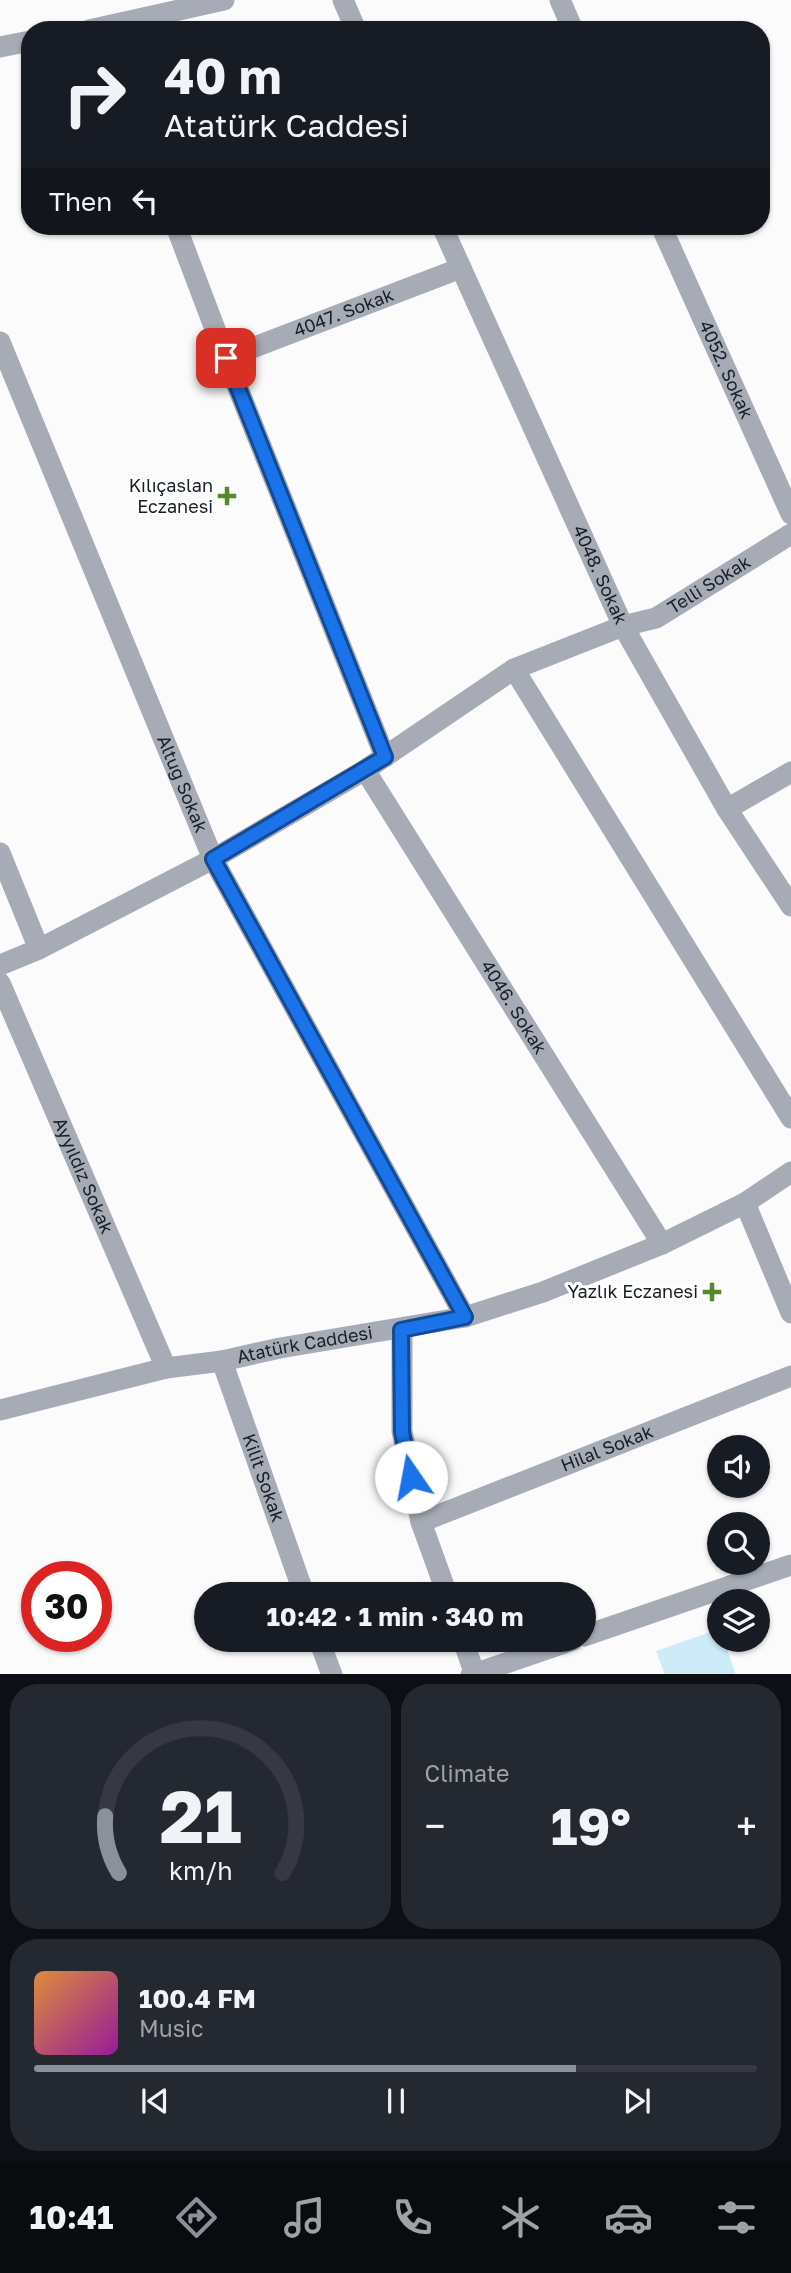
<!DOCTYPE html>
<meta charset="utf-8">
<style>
:root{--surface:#171b24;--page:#242831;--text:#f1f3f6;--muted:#9ea1a6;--line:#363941;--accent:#8c9099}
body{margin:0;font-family:"Golos Text",sans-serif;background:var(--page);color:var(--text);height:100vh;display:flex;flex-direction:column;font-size:26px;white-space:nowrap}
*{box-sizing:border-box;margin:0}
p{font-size:23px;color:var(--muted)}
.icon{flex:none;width:38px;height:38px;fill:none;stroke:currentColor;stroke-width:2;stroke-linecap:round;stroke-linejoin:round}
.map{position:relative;height:1674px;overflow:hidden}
.details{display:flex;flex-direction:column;gap:10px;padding:10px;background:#0d0f14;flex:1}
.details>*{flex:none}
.guide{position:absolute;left:21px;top:21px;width:749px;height:214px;border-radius:28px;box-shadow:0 2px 5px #0004;background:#171b24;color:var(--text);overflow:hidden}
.buttons{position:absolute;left:707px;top:1435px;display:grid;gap:14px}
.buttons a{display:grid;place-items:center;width:63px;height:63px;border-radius:50%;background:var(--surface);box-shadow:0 2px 5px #0004;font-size:35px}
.speed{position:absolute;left:21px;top:1561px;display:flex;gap:14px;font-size:35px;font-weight:700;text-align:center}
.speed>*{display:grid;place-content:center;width:91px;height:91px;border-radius:50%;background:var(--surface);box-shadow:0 2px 5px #0004;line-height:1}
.speed .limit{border:10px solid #d22;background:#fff;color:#111}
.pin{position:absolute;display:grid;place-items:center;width:60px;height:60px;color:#fff;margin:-30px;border-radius:14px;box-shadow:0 4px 10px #0006}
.me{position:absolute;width:77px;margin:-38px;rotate:348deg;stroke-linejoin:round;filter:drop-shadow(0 0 5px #0008)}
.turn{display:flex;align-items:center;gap:24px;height:147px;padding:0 28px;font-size:32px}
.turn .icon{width:91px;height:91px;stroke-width:2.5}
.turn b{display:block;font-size:49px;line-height:60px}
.then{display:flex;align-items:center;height:66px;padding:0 28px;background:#0003;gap:14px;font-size:26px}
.big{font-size:52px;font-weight:700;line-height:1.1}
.details .card{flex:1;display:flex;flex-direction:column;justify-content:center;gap:10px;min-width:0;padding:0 24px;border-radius:28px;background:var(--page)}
.details .dial{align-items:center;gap:0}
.dial svg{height:182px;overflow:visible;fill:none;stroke:var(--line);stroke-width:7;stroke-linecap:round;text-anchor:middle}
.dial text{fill:var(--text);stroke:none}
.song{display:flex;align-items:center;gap:21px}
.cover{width:84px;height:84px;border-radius:10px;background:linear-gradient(135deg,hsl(30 70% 55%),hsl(300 70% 35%))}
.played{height:7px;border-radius:4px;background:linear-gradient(90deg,var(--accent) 75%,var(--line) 75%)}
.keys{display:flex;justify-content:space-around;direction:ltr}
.heat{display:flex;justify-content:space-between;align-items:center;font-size:38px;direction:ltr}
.details .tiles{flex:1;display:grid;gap:10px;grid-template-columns:1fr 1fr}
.card:last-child{grid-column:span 2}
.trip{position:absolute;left:194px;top:1582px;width:402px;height:70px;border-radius:35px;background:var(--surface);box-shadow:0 2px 5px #0004;font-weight:700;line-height:70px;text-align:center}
.tab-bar{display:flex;height:112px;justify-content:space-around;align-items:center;background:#090b0e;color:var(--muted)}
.tab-bar .icon{width:49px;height:49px}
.tab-bar .selected{color:var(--accent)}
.tab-bar b{font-size:32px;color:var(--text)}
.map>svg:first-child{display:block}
.building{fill:#ceecf7}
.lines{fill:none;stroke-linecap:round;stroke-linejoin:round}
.minor{stroke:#a6abb6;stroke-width:21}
.route-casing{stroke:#114b97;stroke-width:18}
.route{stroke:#1a73e8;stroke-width:12}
.poi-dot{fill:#528a25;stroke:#fff;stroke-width:2.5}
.labels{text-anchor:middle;stroke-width:6;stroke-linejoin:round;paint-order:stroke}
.street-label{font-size:18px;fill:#182027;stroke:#fff}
.poi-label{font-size:18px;fill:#182027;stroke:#fff;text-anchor:end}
</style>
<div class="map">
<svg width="791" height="1675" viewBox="0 0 791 1675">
<rect width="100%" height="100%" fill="#fbfbfb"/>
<path class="building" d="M719,1629V1640H724L736,1675H665L656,1651Z"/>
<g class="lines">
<g class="minor">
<path d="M343,0L356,30"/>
<path d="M560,0L573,30"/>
<path d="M89,30L224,0"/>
<path d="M0,47L30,41"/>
<path d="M176,226L226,358L385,757"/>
<path id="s1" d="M442,226L623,626L727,809L791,906"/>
<path id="s2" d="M661,226L791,514"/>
<path id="s3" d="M0,342L213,859L465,1317"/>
<path id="s4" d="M226,358L461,268"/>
<path d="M514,669L791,1118"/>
<path id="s5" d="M365,770L662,1244"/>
<path d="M727,809L791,772"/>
<path d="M0,853L39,949"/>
<path id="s6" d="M0,965L39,949L213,859L365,770L514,669L623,626L656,618L791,534"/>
<path id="s7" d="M0,983L166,1368"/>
<path d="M745,1203L791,1313"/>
<path d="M402,1330V1431L421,1522L447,1594"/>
<path id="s8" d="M222,1361L304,1594"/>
<path id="s9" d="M0,1410L166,1368L222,1361L280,1348L465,1317L543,1292L662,1244L745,1203L791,1172"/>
<path id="s10" d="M421,1522L791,1376"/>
<path d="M584,1636L791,1565"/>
<path d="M319,1640L332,1675"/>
<path d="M463,1640L475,1675"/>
<path d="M471,1675L573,1640"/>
</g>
</g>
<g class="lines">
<g class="route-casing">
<path id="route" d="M226,358L385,757L213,859L465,1317L401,1330L402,1432L411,1477"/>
</g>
<use href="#route" class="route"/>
</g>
<g class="poi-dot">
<path d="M223.5 485.5h7v7h7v7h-7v7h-7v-7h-7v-7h7z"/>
<path d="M708.5 1281.5h7v7h7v7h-7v7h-7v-7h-7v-7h7z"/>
</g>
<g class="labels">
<g class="street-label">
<text dy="6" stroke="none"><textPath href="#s4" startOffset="126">4047. Sokak</textPath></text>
<text dy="6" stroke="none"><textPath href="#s2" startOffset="158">4052. Sokak</textPath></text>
<text dy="6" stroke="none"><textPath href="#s1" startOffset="383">4048. Sokak</textPath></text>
<text dy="6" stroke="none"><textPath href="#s6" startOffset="808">Telli Sokak</textPath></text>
<text dy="6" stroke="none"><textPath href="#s3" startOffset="478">Altuğ Sokak</textPath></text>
<text dy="6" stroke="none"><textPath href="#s5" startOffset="280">4046. Sokak</textPath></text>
<text dy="6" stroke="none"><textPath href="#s7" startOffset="210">Ayyıldız Sokak</textPath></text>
<text dy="6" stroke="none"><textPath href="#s9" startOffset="312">Atatürk Caddesi</textPath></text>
<text dy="6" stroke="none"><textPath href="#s10" startOffset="200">Hilal Sokak</textPath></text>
<text dy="6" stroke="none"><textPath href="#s8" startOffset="124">Kilit Sokak</textPath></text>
</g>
<g class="poi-label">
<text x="213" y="492">Kılıçaslan<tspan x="213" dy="21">Eczanesi</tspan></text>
<text x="698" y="1298">Yazlık Eczanesi</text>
</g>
</g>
</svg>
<div class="buttons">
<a><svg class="icon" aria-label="sound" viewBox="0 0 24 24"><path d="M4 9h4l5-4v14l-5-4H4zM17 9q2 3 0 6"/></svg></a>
<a><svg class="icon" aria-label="search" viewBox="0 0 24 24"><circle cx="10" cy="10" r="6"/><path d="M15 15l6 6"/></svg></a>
<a><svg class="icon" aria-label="layers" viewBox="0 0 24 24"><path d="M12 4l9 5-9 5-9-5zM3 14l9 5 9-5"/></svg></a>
</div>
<div class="speed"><div class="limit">30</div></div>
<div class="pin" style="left:226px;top:358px;background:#d93025"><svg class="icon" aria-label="arrive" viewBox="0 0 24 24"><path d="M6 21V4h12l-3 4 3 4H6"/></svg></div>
<svg class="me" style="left:411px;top:1477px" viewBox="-20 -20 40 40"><circle r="19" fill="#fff"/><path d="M0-13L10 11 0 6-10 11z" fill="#1a73e8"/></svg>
<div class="trip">10:42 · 1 min · 340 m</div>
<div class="guide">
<div class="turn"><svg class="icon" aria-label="right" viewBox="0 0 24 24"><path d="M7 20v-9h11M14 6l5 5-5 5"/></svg><div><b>40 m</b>Atatürk Caddesi</div></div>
<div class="then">Then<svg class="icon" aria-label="left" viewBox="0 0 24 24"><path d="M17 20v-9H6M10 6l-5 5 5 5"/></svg></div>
</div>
</div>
<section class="details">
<div class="tiles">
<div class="card dial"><svg viewBox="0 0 100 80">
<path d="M14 69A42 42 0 1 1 86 69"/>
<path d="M14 69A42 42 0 0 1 8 44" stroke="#8c9099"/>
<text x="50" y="56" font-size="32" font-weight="700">21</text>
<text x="50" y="72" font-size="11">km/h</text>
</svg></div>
<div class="card"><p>Climate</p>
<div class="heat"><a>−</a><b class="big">19°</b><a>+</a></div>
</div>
<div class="card">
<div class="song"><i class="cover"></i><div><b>100.4 FM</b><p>Music</p></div></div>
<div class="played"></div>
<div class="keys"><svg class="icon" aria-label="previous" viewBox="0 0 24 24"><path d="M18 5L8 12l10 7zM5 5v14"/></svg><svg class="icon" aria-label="pause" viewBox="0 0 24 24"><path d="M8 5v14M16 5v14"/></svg><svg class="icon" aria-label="next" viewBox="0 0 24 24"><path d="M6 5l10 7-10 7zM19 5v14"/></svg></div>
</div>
</div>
</section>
<nav class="tab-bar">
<b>10:41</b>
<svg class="icon selected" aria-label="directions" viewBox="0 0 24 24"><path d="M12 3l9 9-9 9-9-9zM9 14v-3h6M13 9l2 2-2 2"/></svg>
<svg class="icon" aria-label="music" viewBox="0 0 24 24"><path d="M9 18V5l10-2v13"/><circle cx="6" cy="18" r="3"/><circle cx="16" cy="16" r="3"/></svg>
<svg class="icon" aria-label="phone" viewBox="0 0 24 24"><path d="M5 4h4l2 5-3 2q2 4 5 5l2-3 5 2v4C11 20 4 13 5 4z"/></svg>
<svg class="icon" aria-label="climate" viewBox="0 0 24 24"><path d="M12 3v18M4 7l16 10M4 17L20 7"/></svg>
<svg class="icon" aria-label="car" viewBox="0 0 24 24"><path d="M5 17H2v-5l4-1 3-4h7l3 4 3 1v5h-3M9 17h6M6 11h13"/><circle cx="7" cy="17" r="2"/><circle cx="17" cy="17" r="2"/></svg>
<svg class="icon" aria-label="filters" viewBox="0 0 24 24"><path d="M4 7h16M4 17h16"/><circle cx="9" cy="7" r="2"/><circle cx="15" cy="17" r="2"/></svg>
</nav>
